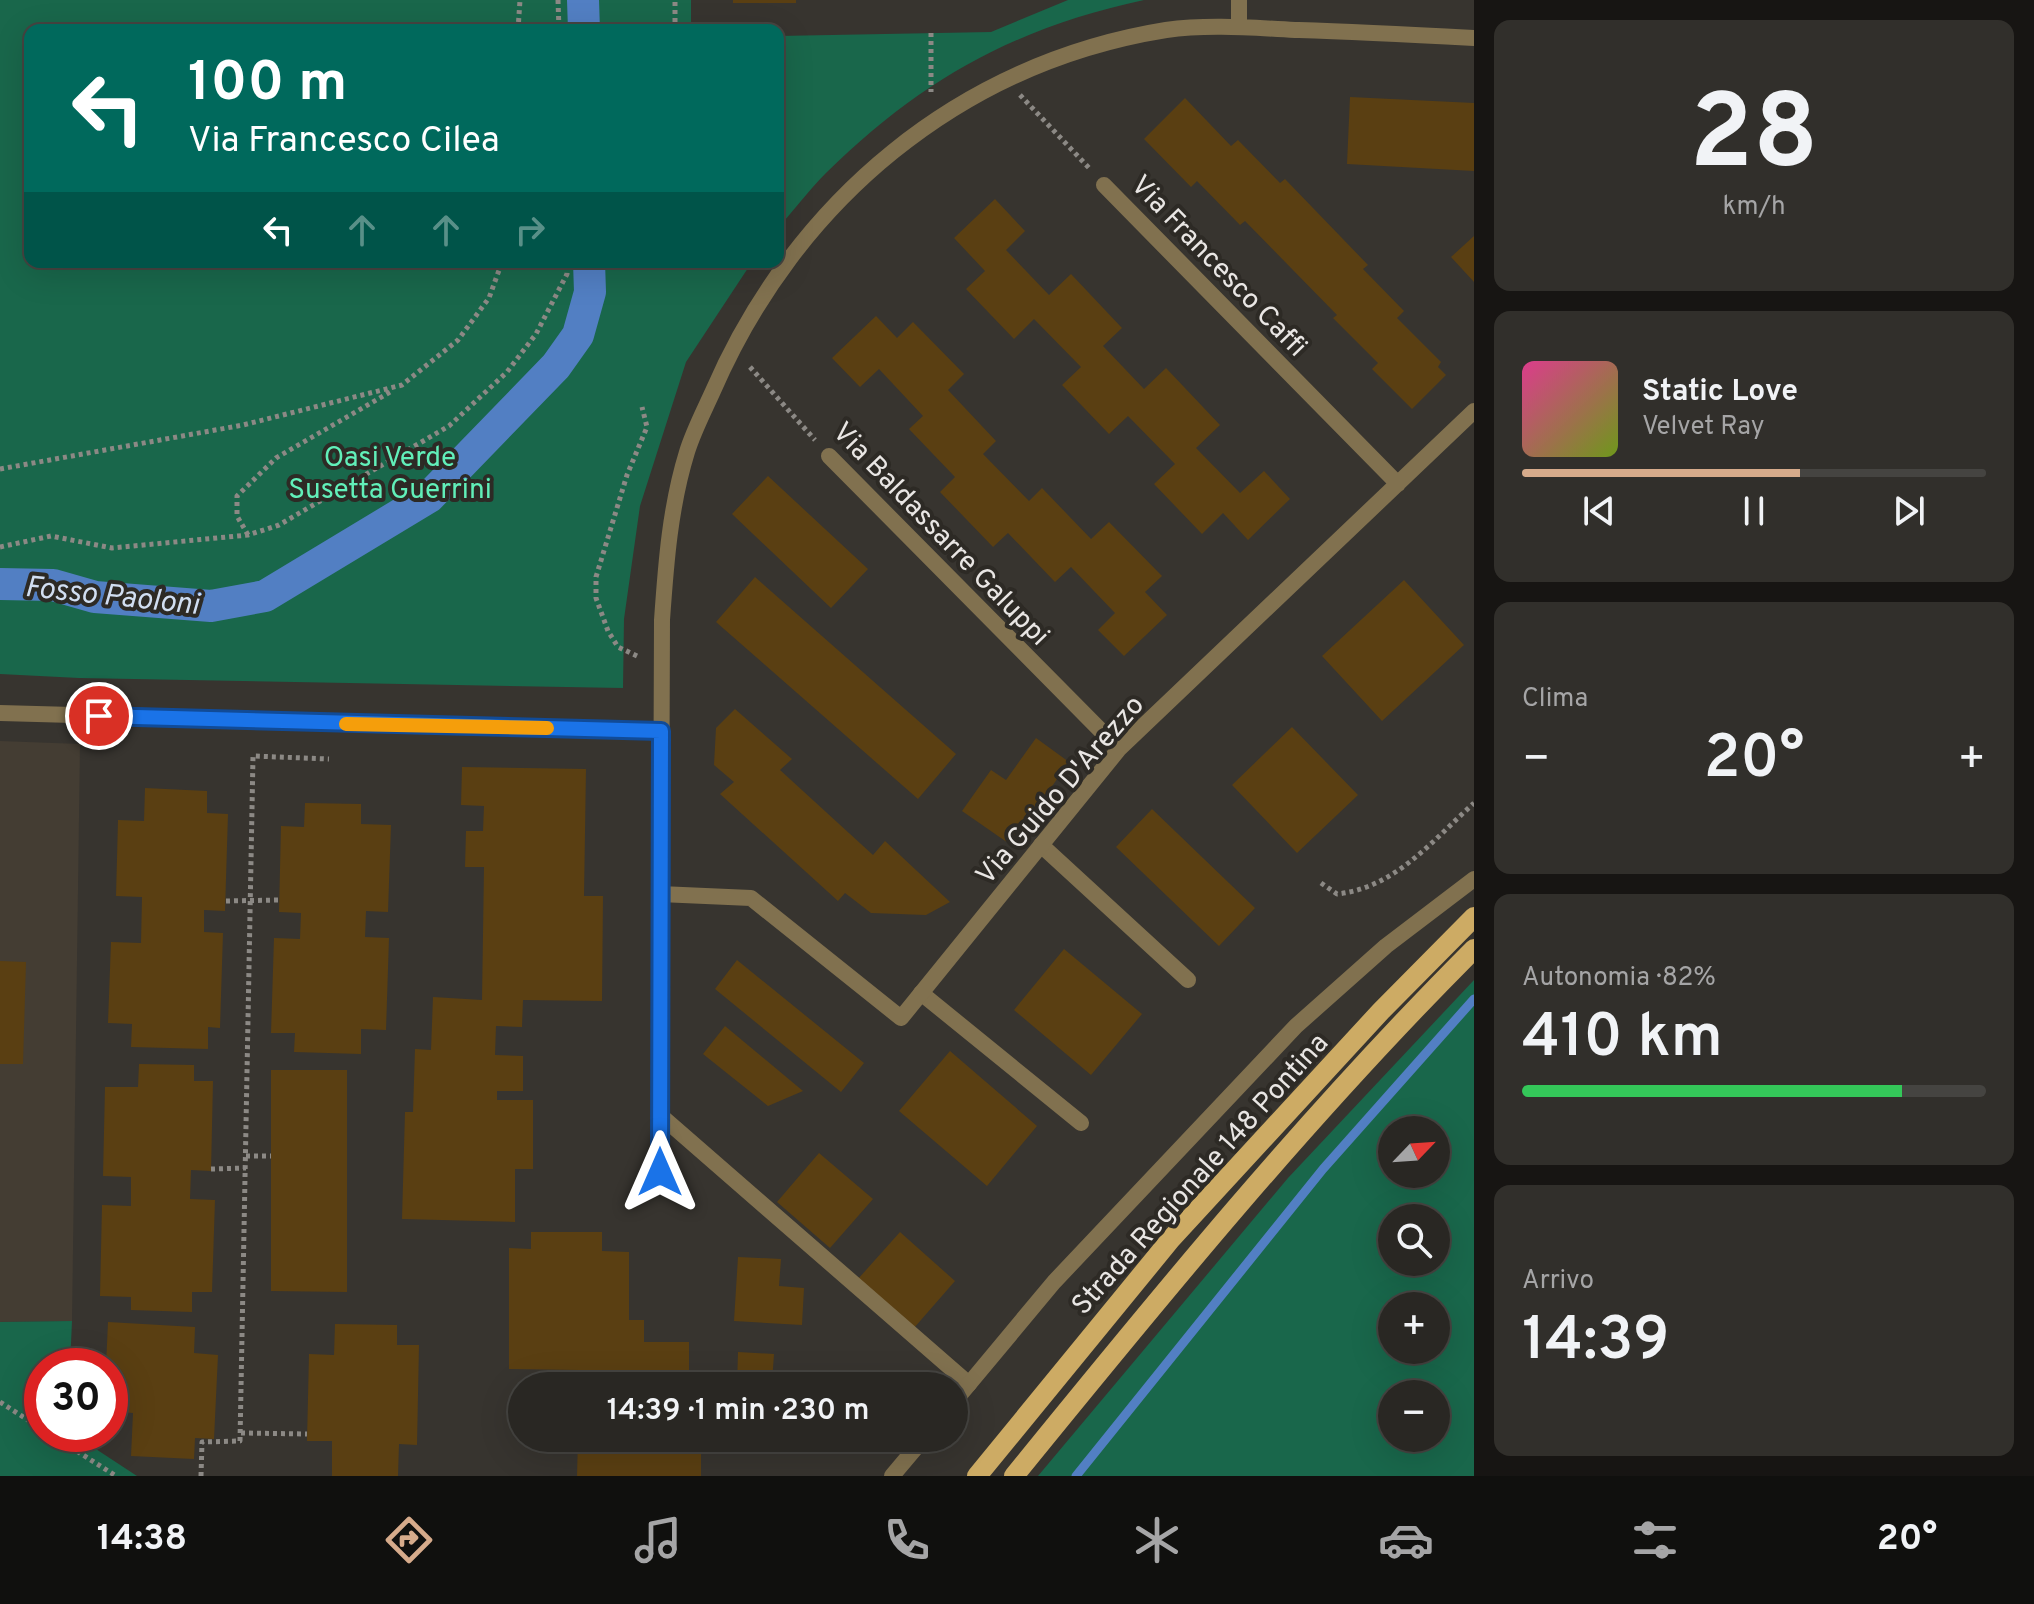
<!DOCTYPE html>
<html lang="it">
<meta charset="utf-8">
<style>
:root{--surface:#292723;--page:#312f2b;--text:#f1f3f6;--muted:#a5a5a6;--line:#454441;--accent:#d6ab8b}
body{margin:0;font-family:Overpass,sans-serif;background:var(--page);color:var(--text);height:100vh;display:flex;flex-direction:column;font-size:30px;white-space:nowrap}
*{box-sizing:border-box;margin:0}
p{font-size:26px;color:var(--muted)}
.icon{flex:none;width:44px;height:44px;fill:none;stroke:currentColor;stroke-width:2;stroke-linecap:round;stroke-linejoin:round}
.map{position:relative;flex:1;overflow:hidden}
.side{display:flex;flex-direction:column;gap:20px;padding:20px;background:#171513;width:560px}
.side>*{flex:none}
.top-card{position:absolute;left:24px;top:24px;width:760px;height:244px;border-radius:16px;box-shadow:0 8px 32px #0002,0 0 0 2px var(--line);background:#00695c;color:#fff;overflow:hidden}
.needle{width:52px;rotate:65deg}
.controls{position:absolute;left:1378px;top:1116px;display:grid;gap:16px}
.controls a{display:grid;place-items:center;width:72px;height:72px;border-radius:50%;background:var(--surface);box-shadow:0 8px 32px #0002,0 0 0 2px var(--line);font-size:40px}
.speed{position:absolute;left:24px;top:1348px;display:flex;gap:16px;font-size:40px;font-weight:700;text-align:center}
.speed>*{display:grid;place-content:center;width:104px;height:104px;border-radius:50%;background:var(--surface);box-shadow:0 8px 32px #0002,0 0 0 2px var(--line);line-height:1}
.speed .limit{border:12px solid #d22;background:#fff;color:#111}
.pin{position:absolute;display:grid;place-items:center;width:68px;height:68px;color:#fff;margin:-34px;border:4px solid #fff;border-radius:50%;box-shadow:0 2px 8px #0007}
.me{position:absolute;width:88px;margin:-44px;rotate:0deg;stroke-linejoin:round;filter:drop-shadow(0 0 6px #0008)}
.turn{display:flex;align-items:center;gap:28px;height:168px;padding:0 32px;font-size:36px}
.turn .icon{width:104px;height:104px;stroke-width:2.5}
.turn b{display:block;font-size:56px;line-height:68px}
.lanes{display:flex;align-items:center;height:76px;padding:0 32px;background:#0003;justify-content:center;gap:40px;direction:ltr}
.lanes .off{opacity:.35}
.big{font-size:60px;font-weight:600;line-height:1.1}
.side .tile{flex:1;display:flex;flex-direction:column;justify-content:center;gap:12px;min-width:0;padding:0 28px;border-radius:16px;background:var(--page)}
.side .dial{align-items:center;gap:0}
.dial b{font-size:104px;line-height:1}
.song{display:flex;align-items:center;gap:24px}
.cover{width:96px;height:96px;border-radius:12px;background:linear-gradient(135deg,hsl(330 70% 55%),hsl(80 70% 35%))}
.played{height:8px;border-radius:4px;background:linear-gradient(90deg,var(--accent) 60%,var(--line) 60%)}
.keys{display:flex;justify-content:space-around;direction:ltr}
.heat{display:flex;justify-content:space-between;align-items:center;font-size:44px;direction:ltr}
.charge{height:12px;border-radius:6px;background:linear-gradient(90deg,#34c759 82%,var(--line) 0)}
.trip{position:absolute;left:508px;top:1372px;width:460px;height:80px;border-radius:40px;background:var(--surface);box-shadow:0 8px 32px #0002,0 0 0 2px var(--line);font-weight:600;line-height:80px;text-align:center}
.tabs{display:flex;height:128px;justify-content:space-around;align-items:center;background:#10100e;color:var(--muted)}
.tabs .icon{width:56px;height:56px}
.tabs .selected{color:var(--accent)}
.tabs b{font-size:36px;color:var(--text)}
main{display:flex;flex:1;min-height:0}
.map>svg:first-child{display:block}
.built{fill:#443d33}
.green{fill:#19674b;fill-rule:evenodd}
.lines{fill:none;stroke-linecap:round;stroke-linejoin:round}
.stream{stroke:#527fc3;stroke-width:9}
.canal{stroke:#527fc3;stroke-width:32}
.building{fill:#5a3f12}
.path{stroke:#8c8985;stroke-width:5;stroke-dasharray:4 4;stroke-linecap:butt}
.service{stroke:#81714f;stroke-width:16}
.minor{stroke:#81714f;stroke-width:16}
.tertiary{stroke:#81714f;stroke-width:16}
.primary{stroke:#cdab64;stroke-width:20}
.route-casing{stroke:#114b97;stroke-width:20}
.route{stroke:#1a73e8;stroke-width:14}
.slow{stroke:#f59e0b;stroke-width:14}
.labels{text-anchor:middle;stroke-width:8;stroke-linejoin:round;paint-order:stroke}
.street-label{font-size:28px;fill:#e9e6e4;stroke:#2d2a25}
.park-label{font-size:28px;fill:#61efb9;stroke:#2d2a25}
.water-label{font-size:30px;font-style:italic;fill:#d1def1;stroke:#2d2a25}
</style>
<main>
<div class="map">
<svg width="1474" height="1476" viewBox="0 0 1474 1476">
<rect width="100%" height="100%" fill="#37342f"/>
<path class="built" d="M0,741L80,744L72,1321L0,1322Z"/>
<path class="green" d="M0,0H691V30H30V262H752L686,362L640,506L624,619L623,688L79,678L0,674Z
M1068,0H1144C1014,28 921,80 826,173C809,190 794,210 778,228V36L991,32Z
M1474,980V1476H1038L1288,1178ZM1436,1130V1174H1392V1130ZM1436,1218V1262H1392V1218ZM1436,1306V1350H1392V1306ZM1436,1394V1438H1392V1394Z
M72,1321L70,1366H42V1434H73L137,1476H0V1322Z"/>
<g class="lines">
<path class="stream" d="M1076,1476L1323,1169L1474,999"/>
<path class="canal" d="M583,0L584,30
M0,584L53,585L95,597L211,606L265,596L429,497L556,366L578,335L590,292L589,262"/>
</g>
<path class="building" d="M733,0H796V3H733Z
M1350,97L1474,103V171L1347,164Z
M1185,98L1231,146L1238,140L1280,183L1285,179L1368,265L1363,269L1404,311L1397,318L1441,362L1438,367L1446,375L1412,409L1372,369L1378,363L1333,318L1337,315L1245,221L1240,225L1197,181L1191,187L1144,139Z
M995,199L1025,231L1006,250L1049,295L1071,274L1122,328L1103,346L1144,389L1166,368L1220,425L1196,448L1240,493L1264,471L1290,499L1248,540L1223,513L1202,534L1154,484L1175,464L1128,416L1109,434L1062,385L1081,367L1034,319L1014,339L966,289L985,271L954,238Z
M1474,236V282L1451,257Z
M876,316L897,338L913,322L964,374L948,390L996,441L983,454L1029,501L1042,488L1091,539L1109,522L1162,576L1145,592L1167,615L1124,656L1098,630L1115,613L1071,567L1055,582L1008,533L993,547L940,492L955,477L909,429L923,416L879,369L860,387L832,358Z
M768,476L868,569L831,608L732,514Z
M755,577L956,754L918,799L716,622Z
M1404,580L1464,645L1382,721L1322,656Z
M735,709L792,759L780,770L873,855L885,841L950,902L926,915L871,913L845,893L838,901L720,794L734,782L714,765L716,728Z
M1292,727L1358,795L1297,853L1232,785Z
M1036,738L1069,762L1011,845L962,811L991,770L1006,780Z
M462,767L586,769L584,896H603L602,1001L523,1000L522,1027L496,1026L495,1055L523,1056V1091H497V1100H533V1169H515V1222L402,1219L405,1112H413L415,1049L431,1050L433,997L482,1000L484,867H465L466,831H483L484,806L461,805Z
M145,788L207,791V813L228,814L225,911L204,910V932L223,933L220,1028L208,1027V1049L131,1047L132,1024L108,1023L111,942L141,943L142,897L116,896L118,820L144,821Z
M305,803L361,804V824L391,825L388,912L366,911L365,937L389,938L386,1030L361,1029V1054L294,1052L295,1033H271L274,938L300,939L301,913L279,912L281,826L304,827Z
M1152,809L1255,908L1219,946L1116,847Z
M1064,949L1142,1014L1091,1075L1014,1010Z
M737,960L864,1063L841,1092L715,989Z
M0,961L26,962L23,1064H0Z
M725,1026L803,1091L768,1106L703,1054Z
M950,1051L1037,1126L987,1186L899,1111Z
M139,1064L194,1065V1081H213L211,1171L191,1170L190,1199L215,1200L212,1292H192V1312L131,1310V1297L100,1296L102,1205L131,1206V1177L103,1176L105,1087H138Z
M271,1070H347V1292L271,1291Z
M819,1153L873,1199L830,1248L777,1202Z
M531,1232H602V1251L629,1252V1320H644V1342H689V1378L701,1379V1386H578V1370L509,1369V1248L531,1249Z
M900,1232L955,1281L914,1328L858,1279Z
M738,1257L781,1259L779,1286L804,1288L802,1325L734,1321Z
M108,1322L195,1327L194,1353L218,1355L214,1439L195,1438L194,1459L131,1456L133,1413L110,1411V1366H106Z
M335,1324L397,1325V1345H419L417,1445L399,1444L398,1476H332V1441H307L309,1354L334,1355Z
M738,1352L774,1354L772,1383H796V1386H737Z
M578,1438H701V1476H577Z"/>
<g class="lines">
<path class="path" d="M558,0L559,30
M518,30L520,0
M675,30V0
M931,33V92
M1020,95L1090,169
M750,367L815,440
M0,469L243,425L402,385L458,340L489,298L502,262
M248,535L237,516V496L276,458L392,391
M0,547L51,536L112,548L248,535L279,525L449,426L507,372L536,334L567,274L568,262
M637,656L618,647L608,631L596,598V577L627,475L647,427L642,407
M1321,883L1337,894C1395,888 1432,841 1474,803
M226,901L278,900
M246,1156H271
M211,1169L246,1168
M0,1402L42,1429
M241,1433L307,1434
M50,1434L116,1476
M201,1476L202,1442L240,1441L253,756L329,759"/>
<path class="service" d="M1041,845L1188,980
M921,993L1081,1123
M660,1115L969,1384"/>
<path class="minor" d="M1239,27V0
M1104,185L1398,484
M829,456L1119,749
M0,713L661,731
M660,894L751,898L901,1018L1119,749L1474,411
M660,1172L662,620C666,563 670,507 687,452C693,432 704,411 713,391C795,201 960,63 1166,30C1209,24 1255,28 1299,30C1357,32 1416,35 1474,38"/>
<path class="tertiary" d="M954,1402L1054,1282L1296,1026L1386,946L1474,879
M892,1476L924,1438"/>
<path class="primary" d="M977,1476L1171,1239L1381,1011L1474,917
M1014,1476C1161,1295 1309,1114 1474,949"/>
</g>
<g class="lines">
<g class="route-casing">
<path id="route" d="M99,716L661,731L660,1172"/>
</g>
<use href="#route" class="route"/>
<path class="slow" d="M346,724L547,728"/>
</g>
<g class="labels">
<g class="street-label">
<text transform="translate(1220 265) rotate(46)" y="10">Via Francesco Caffi</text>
<text transform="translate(942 533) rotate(46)" y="10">Via Baldassarre Galuppi</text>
<text transform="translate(1059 789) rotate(-49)" y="10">Via Guido D'Arezzo</text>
<text transform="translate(1199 1173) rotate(-48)" y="10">Strada Regionale 148 Pontina</text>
</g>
<g class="park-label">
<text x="390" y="466">Oasi Verde<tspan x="390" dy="32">Susetta Guerrini</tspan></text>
</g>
<g class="water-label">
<text transform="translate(112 595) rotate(6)" y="10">Fosso Paoloni</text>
</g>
</g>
</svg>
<div class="controls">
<a><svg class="needle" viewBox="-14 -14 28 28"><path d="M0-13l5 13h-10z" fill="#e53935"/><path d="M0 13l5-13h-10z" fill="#a5a5a6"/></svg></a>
<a><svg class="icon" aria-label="search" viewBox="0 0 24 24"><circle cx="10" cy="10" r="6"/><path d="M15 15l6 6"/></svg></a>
<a>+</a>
<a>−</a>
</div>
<div class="speed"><div class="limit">30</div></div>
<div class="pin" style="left:99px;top:716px;background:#d93025"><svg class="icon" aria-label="arrive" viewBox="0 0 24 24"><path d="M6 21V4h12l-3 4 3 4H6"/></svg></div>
<svg class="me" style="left:660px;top:1172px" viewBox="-20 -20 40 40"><path d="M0-17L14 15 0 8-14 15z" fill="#1a73e8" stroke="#fff" stroke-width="4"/></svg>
<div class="trip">14:39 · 1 min · 230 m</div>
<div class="top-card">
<div class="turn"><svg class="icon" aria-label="left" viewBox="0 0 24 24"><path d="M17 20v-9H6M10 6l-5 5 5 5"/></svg><div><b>100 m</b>Via Francesco Cilea</div></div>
<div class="lanes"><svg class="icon" aria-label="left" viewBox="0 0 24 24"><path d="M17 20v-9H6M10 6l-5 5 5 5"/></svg><svg class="icon off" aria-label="ahead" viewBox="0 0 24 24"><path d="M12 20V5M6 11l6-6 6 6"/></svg><svg class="icon off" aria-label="ahead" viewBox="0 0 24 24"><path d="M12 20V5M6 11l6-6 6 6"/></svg><svg class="icon off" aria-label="right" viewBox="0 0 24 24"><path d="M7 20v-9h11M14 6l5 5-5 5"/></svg></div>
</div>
</div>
<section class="side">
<div class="tile dial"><b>28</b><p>km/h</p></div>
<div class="tile">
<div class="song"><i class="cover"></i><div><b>Static Love</b><p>Velvet Ray</p></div></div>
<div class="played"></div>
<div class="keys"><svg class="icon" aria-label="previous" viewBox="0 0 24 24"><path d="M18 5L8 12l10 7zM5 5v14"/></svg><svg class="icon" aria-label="pause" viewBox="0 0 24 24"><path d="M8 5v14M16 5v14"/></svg><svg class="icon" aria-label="next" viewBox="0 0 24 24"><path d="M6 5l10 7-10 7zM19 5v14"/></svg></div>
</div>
<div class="tile"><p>Clima</p>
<div class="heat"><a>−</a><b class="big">20°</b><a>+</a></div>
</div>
<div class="tile"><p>Autonomia · 82%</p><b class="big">410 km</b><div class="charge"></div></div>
<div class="tile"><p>Arrivo</p><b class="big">14:39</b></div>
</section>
</main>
<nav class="tabs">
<b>14:38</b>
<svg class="icon selected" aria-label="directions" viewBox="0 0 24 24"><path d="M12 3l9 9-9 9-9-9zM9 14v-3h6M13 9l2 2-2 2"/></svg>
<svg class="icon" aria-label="music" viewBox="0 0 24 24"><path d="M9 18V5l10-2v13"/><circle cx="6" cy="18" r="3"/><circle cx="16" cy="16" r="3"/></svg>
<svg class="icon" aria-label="phone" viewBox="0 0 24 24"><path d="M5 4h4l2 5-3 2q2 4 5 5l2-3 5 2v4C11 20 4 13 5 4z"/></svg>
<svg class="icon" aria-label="climate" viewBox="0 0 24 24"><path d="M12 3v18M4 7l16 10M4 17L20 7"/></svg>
<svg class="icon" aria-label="car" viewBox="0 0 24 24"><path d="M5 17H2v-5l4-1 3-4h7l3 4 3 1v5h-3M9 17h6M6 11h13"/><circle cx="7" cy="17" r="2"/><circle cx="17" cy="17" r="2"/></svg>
<svg class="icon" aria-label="filters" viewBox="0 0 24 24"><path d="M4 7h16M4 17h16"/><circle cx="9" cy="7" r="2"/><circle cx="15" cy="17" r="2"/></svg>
<b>20°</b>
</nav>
